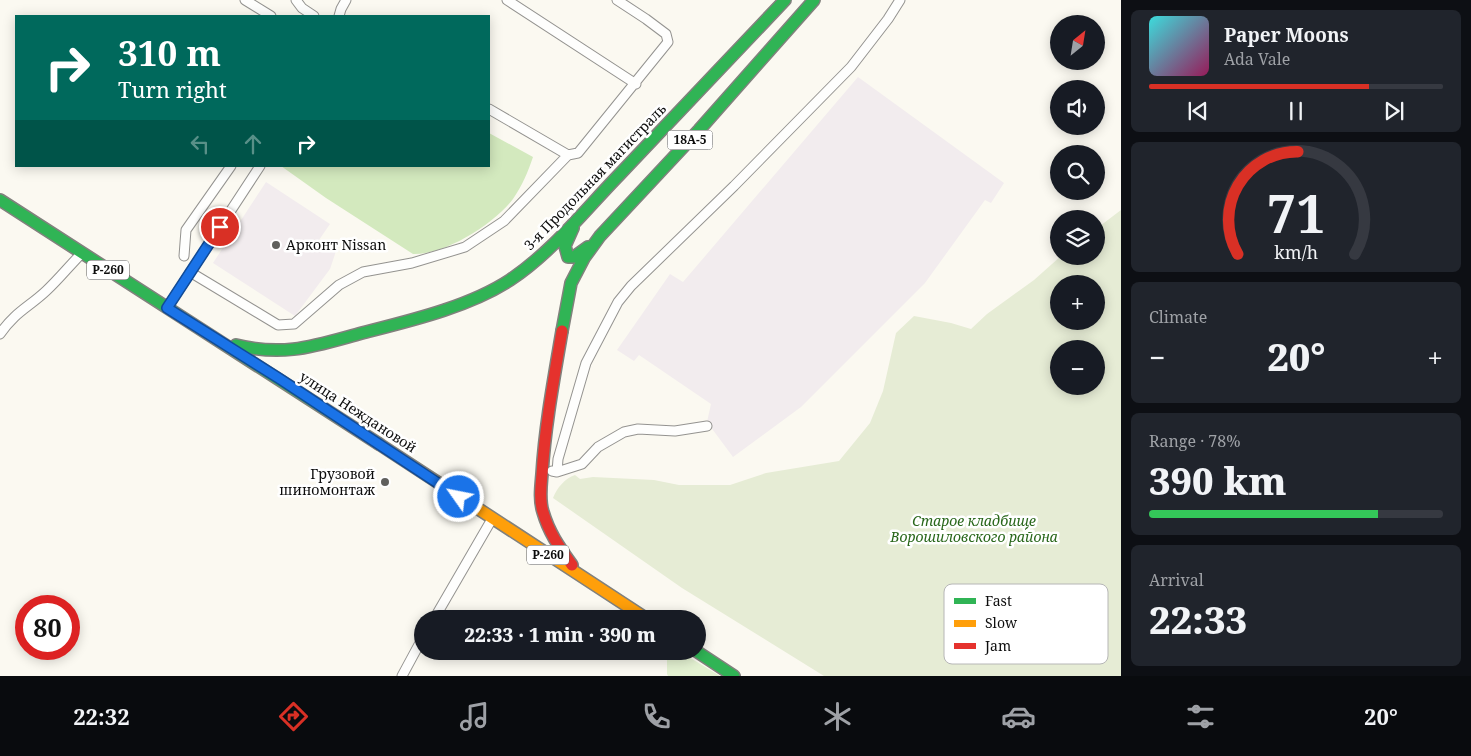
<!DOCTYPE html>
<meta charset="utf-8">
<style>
:root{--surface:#171b24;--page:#20242c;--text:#f1f3f6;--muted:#9ea1a6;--line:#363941;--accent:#d93025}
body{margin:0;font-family:"Noto Serif",serif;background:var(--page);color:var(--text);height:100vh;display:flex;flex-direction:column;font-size:19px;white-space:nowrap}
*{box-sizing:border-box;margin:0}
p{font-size:16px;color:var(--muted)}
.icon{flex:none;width:28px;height:28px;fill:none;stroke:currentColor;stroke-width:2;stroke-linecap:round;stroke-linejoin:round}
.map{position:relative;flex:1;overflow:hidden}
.drawer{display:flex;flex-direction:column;gap:10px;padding:10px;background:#0d0f14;width:350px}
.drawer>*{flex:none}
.hud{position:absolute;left:15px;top:15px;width:475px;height:152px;border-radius:0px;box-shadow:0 2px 12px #0003;background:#00695c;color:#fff;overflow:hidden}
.needle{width:32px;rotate:30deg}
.controls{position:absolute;left:1050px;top:15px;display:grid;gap:10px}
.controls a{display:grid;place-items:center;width:55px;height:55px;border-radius:50%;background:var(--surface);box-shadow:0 2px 12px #0003;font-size:25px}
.speed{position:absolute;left:15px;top:595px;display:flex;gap:10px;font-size:25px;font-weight:700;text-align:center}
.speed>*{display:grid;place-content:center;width:65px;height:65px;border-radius:50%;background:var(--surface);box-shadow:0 2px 12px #0003;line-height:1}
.speed .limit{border:8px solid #d22;background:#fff;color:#111}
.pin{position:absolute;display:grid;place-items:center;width:42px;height:42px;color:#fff;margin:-21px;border:2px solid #fff;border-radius:50%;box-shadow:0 1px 5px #0007}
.me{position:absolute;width:55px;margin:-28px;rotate:303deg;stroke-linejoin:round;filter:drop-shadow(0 0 4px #0008)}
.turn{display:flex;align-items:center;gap:18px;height:105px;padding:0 20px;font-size:22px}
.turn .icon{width:65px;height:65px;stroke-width:2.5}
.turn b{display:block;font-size:35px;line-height:42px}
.lanes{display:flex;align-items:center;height:48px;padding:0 20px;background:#0003;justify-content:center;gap:25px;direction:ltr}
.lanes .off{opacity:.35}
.big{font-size:38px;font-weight:800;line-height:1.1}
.drawer .widget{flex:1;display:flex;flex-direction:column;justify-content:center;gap:8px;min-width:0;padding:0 18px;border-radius:8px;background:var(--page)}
.drawer .dial{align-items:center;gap:0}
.dial svg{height:130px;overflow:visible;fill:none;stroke:var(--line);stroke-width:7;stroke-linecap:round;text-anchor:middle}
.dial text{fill:var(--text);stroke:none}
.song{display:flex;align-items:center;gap:15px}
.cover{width:60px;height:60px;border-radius:8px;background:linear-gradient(135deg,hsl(180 70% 55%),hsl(330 70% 35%))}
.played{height:5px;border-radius:2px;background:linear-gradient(90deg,var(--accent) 75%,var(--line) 75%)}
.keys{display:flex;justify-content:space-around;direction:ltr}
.heat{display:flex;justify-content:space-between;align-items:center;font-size:28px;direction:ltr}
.charge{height:8px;border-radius:4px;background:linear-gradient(90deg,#34c759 78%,var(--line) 0)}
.trip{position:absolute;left:414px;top:610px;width:292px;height:50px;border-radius:25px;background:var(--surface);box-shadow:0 2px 12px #0003;font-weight:800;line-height:50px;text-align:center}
.menu{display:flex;height:80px;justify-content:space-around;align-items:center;background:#090b0e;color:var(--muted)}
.menu .icon{width:35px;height:35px}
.menu .selected{color:var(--accent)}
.menu b{font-size:22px;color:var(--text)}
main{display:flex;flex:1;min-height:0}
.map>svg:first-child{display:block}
.industrial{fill:#f2ecee}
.green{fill:#e3f1d1}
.forest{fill:#d3e9be}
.cemetery{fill:#e6ecd5;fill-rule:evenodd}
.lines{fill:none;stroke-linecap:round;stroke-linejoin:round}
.street-casing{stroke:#949390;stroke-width:11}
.fast-casing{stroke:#81817d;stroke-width:14}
.slow-casing{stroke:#81817d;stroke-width:14}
.jam-casing{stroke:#81817d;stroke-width:14}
.street{stroke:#fefefd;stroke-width:9}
.fast{stroke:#30b455;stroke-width:11}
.slow{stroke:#ff9f0a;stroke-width:11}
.jam{stroke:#e5322d;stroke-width:11}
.route-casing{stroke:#114b97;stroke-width:12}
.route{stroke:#1a73e8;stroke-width:9}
.poi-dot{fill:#60605d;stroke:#fff;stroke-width:2}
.labels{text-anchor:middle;stroke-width:5;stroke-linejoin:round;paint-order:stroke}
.shield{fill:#fff;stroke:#565656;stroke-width:1}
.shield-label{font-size:12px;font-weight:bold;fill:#0d0d0d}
.street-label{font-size:14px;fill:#0d0d0d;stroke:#fff}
.poi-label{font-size:14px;fill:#0d0d0d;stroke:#fff;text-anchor:start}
.park-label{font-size:14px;font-style:italic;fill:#29671b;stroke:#fff}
.key{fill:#fff;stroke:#b6b6b6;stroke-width:1}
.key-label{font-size:14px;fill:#0d0d0d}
</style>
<main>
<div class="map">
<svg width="1121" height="676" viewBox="0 0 1121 676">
<rect width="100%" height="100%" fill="#fbf9f1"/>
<path class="industrial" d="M858,77L1004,183L991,203L985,200L925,283L801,407L733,457L707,422L711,404L639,355L634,361L617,350L670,274L683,282Z
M266,182L330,224L319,240L336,251L330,269L295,316L213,263Z"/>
<path class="green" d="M669,651H679L720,676H668L667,674V655Z"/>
<path class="forest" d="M489,133L533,157C528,172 522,186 513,199C494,224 445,255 413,254L326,198L281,166H489Z"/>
<path class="cemetery" d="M1121,210V676H824L682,588L553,498C557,488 565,478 575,475L580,479L593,477L654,480L679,485H730L766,473L839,461L870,423L883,391L896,333L914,316L951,323L971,329L987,314L1034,280L1061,256H1096V229ZM1059,284H1096V321H1059ZM1059,349H1096V386H1059Z"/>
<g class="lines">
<g class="street-casing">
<path id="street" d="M245,0L271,16
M296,0L302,8L314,16
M507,0L636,84
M339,16L341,9L346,0
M489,109L568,155L578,153L668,42L666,34L646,19L617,0
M184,256L186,230L231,166
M190,272L278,325L294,324L339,285L363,272L412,263L465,247L504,221L568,155
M167,308L260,166
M0,334C15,312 29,307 46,291C59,279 70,265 82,253
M552,471L557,472L582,464L598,447L624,432L638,429L675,431L707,426
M557,472L558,459L586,363L618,302L631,286L734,186L851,67L888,19L900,0
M434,619L492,519
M402,676L422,639"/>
</g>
<g class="fast-casing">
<path id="fast" d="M0,200L379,444
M573,228L565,246L568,257H574L588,247
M562,331L571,283L584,258L600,236L699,130L814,0
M236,345C285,357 314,346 362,333C409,321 469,307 510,280C552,252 584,211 619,175C674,117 730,58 785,0
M696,651L734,676"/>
</g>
<g class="slow-casing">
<path id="slow" d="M379,444L647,619"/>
</g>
<g class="jam-casing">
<path id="jam" d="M562,331C554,378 545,426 542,474C541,486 539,500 543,512C549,533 560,548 572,565"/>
</g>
<use href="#street" class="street"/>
<use href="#fast" class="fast"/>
<use href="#slow" class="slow"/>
<use href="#jam" class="jam"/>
</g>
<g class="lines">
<g class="route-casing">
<path id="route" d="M220,227L167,308L280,379L459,497"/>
</g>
<use href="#route" class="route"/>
</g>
<g class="poi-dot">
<circle cx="276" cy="245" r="5"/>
<circle cx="385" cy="482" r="5"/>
</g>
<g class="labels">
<g class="shield">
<rect x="667.5" y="130.5" width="45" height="19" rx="4"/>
<rect x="87" y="260.5" width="42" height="19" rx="4"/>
<rect x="527" y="545.5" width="42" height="19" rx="4"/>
</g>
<g class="shield-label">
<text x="690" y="144">18А-5</text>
<text x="108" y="274">Р-260</text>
<text x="548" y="559">Р-260</text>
</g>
<g class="street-label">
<text transform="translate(595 177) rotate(-46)" y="5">3-я Продольная магистраль</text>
<text transform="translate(358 412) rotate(33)" y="5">улица Неждановой</text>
</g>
<g class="poi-label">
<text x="286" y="250">Арконт Nissan</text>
<text x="375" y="479" text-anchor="end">Грузовой<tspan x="375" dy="16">шиномонтаж</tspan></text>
</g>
<g class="park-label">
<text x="974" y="526">Старое кладбище<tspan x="974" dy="16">Ворошиловского района</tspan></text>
</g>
</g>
<rect x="944" y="584" width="164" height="80" rx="8" class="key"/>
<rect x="954" y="598" width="22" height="6" fill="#30b455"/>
<rect x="954" y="620" width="22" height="7" fill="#ff9f0a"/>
<rect x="954" y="643" width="22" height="6" fill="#e5322d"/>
<g class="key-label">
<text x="985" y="606">Fast</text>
<text x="985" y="628">Slow</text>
<text x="985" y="651">Jam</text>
</g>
</svg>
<div class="controls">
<a><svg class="needle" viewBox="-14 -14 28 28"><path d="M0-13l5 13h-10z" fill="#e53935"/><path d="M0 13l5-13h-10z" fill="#9ea1a6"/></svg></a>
<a><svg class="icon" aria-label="sound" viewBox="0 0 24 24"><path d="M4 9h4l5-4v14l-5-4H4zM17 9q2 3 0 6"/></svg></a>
<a><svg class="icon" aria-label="search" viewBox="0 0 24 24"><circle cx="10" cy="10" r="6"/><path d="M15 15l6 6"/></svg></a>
<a><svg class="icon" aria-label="layers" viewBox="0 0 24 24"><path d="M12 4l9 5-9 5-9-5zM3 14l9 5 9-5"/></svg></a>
<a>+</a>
<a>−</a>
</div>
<div class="speed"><div class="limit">80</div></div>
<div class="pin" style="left:220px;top:227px;background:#d93025"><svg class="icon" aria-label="arrive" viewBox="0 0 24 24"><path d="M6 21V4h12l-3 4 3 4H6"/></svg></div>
<svg class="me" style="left:459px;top:497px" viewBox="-20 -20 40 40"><circle r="17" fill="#1a73e8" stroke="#fff" stroke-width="3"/><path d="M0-11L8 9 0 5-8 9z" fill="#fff"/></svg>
<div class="trip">22:33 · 1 min · 390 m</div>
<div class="hud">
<div class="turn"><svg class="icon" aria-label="right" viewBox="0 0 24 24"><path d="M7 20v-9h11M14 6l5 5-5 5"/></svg><div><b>310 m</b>Turn right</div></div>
<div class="lanes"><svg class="icon off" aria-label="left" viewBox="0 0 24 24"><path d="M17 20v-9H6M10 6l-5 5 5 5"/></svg><svg class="icon off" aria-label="ahead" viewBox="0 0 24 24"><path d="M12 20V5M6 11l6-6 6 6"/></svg><svg class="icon" aria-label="right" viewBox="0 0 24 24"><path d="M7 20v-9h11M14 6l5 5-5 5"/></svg></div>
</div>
</div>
<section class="drawer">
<div class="widget">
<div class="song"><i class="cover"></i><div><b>Paper Moons</b><p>Ada Vale</p></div></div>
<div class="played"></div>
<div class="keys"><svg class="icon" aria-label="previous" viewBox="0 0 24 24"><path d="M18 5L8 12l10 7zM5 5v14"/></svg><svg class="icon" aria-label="pause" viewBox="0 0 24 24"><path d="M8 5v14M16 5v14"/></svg><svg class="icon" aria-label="next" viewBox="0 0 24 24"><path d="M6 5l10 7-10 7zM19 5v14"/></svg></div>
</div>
<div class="widget dial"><svg viewBox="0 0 100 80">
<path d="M14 69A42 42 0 1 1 86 69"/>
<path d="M14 69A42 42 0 0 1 51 6" stroke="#d93025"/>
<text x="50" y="56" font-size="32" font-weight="700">71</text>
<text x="50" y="72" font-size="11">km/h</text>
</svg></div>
<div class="widget"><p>Climate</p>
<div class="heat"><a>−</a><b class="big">20°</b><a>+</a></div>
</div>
<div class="widget"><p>Range · 78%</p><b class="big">390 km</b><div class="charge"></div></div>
<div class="widget"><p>Arrival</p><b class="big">22:33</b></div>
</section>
</main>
<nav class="menu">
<b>22:32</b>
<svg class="icon selected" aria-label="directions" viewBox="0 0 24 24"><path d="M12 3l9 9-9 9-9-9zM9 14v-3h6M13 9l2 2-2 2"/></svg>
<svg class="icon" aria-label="music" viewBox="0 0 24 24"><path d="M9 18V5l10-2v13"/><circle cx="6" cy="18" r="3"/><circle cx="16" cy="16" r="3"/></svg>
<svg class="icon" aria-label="phone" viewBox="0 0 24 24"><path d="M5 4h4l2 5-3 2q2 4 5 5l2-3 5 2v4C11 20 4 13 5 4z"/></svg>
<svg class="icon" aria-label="climate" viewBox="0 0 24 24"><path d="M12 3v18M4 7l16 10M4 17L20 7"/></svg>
<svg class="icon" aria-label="car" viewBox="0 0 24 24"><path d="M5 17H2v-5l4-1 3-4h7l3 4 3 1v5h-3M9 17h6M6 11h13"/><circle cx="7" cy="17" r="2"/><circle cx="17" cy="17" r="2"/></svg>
<svg class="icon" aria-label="filters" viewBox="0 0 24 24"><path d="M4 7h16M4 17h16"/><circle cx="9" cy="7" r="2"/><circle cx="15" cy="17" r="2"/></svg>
<b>20°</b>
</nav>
